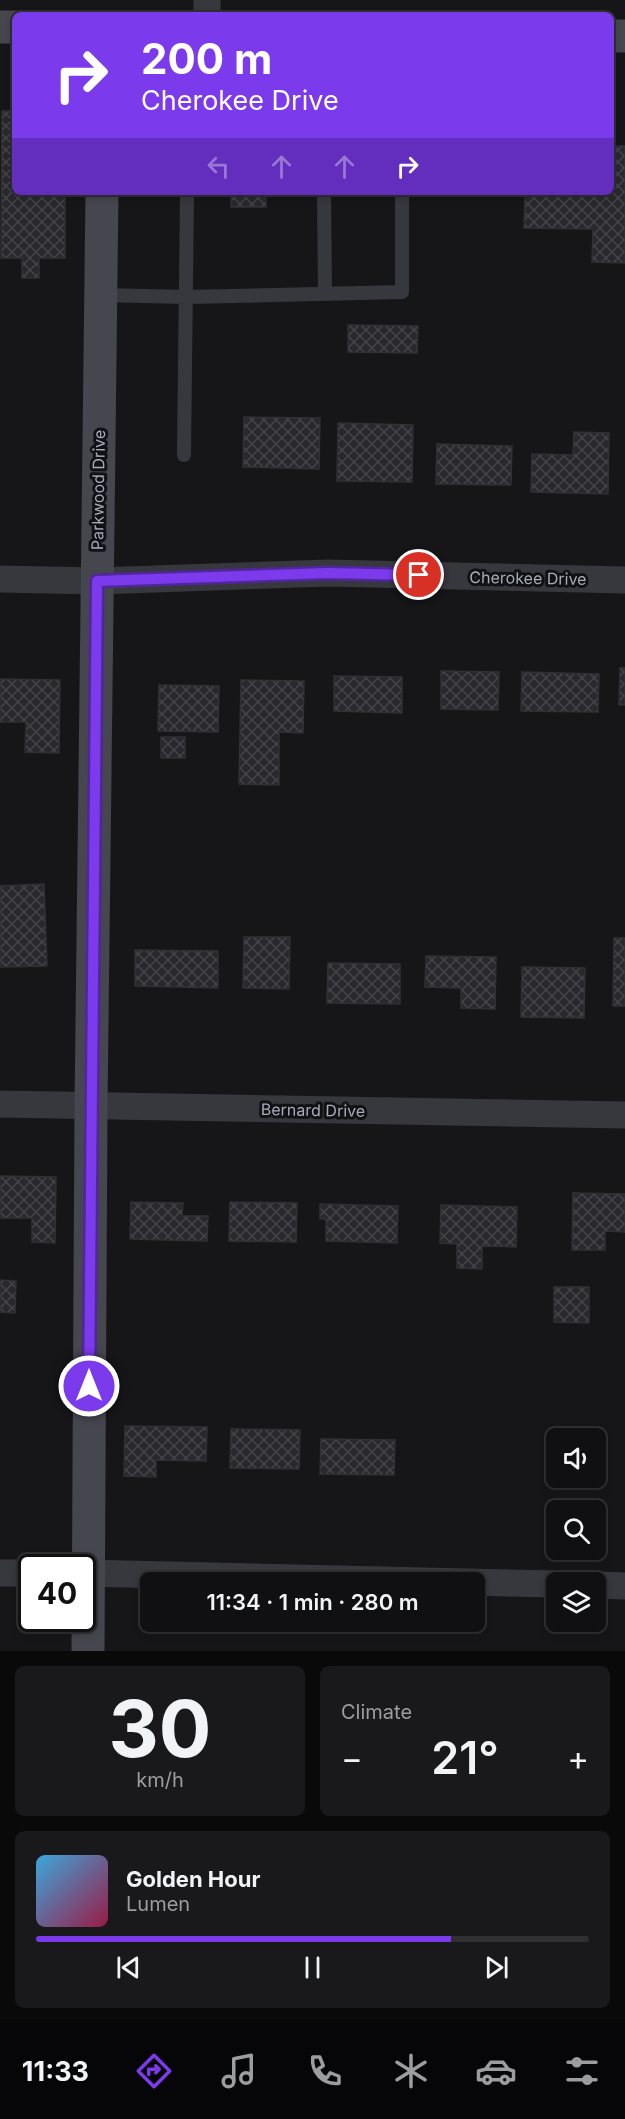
<!DOCTYPE html>
<meta charset="utf-8">
<style>
:root{--surface:#101013;--page:#19191c;--text:#f1f3f6;--muted:#9c9da0;--line:#303033;--accent:#7c3aed}
body{margin:0;font-family:Inter,sans-serif;background:var(--page);color:var(--text);height:100vh;display:flex;flex-direction:column;font-size:22px;white-space:nowrap}
*{box-sizing:border-box;margin:0}
p{font-size:20px;color:var(--muted)}
.icon{flex:none;width:33px;height:33px;fill:none;stroke:currentColor;stroke-width:2;stroke-linecap:round;stroke-linejoin:round}
.map{position:relative;height:1651px;overflow:hidden}
.details{display:flex;flex-direction:column;gap:15px;padding:15px;background:#09090a;flex:1}
.details>*{flex:none}
.hud{position:absolute;left:12px;top:12px;width:602px;height:183px;border-radius:9px;box-shadow:0 3px 9px #0003,0 0 0 2px var(--line);background:#7c3aed;color:#fff;overflow:hidden}
.controls{position:absolute;left:546px;top:1428px;display:grid;gap:12px}
.controls a{display:grid;place-items:center;width:60px;height:60px;border-radius:9px;background:var(--surface);box-shadow:0 3px 9px #0003,0 0 0 2px var(--line);font-size:30px}
.speed{position:absolute;left:18px;top:1554px;display:flex;gap:12px;font-size:30px;font-weight:700;text-align:center}
.speed>*{display:grid;place-content:center;width:78px;height:78px;border-radius:50%;background:var(--surface);box-shadow:0 3px 9px #0003,0 0 0 2px var(--line);line-height:1}
.speed .limit{border:3px solid #111;border-radius:9px;background:#fff;color:#111}
.pin{position:absolute;display:grid;place-items:center;width:51px;height:51px;color:#fff;margin:-26px;border:3px solid #fff;border-radius:50%;box-shadow:0 2px 6px #0007}
.me{position:absolute;width:66px;margin:-33px;rotate:0deg;stroke-linejoin:round;filter:drop-shadow(0 0 4px #0008)}
.turn{display:flex;align-items:center;gap:21px;height:126px;padding:0 30px;font-size:27px}
.turn .icon{width:78px;height:78px;stroke-width:2.5}
.turn b{display:block;font-size:42px;line-height:51px}
.lanes{display:flex;align-items:center;height:57px;padding:0 30px;background:#0003;justify-content:center;gap:30px;direction:ltr}
.lanes .off{opacity:.35}
.big{font-size:45px;font-weight:600;line-height:1.1}
.details .widget{flex:1;display:flex;flex-direction:column;justify-content:center;gap:9px;min-width:0;padding:0 21px;border-radius:9px;background:var(--page)}
.details .dial{align-items:center;gap:0}
.dial b{font-size:78px;line-height:1}
.song{display:flex;align-items:center;gap:18px}
.cover{width:72px;height:72px;border-radius:9px;background:linear-gradient(135deg,hsl(200 70% 55%),hsl(340 70% 35%))}
.played{height:6px;border-radius:3px;background:linear-gradient(90deg,var(--accent) 75%,var(--line) 75%)}
.keys{display:flex;justify-content:space-around;direction:ltr}
.heat{display:flex;justify-content:space-between;align-items:center;font-size:33px;direction:ltr}
.details .tiles{flex:1;display:grid;gap:15px;grid-template-columns:1fr 1fr}
.widget:last-child{grid-column:span 2}
.trip{position:absolute;left:140px;top:1572px;width:345px;height:60px;border-radius:9px;background:var(--surface);box-shadow:0 3px 9px #0003,0 0 0 2px var(--line);font-weight:600;line-height:60px;text-align:center}
.tab-bar{display:flex;height:96px;justify-content:space-around;align-items:center;background:#060608;color:var(--muted)}
.tab-bar .icon{width:42px;height:42px}
.tab-bar .on{color:var(--accent)}
.tab-bar b{font-size:27px;color:var(--text)}
.map>svg:first-child{display:block}
.building{fill:url(#building-cross-hatch);stroke:#303035;stroke-width:1.5}
.lines{fill:none;stroke-linecap:round;stroke-linejoin:round}
.lane{stroke:#37373e;stroke-width:14}
.street{stroke:#37373e;stroke-width:27}
.secondary{stroke:#45464e;stroke-width:33}
.route-casing{stroke:#51269a;stroke-width:15}
.route{stroke:#7c3aed;stroke-width:10}
.labels{text-anchor:middle;stroke-width:6;stroke-linejoin:round;paint-order:stroke}
.street-label{font-size:16px;fill:#a7abba;stroke:#111114}
</style>
<div class="map">
<svg width="625" height="1651" viewBox="0 0 625 1651">
<defs>
<pattern id="building-cross-hatch" width="8" height="8" patternUnits="userSpaceOnUse" patternTransform="scale(1.5)"><rect width="8" height="8" fill="#29292d"/><path d="M0 0l8 8M0 8l8-8" fill="none" stroke="#454549"/></pattern>
</defs>
<rect width="100%" height="100%" fill="#161619"/>
<path class="building" d="M2,111H15V192H65V258H39V278H22V258H1Z
M610,146H625V263L592,262L593,229L524,228L525,192H610Z
M231,192H266V207H231Z
M348,325L418,326L417,353L348,352Z
M244,417L320,418L319,469L243,467Z
M338,423L413,425L412,482L337,481Z
M574,432L609,433L608,494L531,492L532,454L573,455Z
M437,444L512,446L511,485L436,484Z
M620,668H625V705H619Z
M441,671L499,672L498,710L441,709Z
M522,672L599,674L598,712L521,711Z
M334,676L402,677V713L334,711Z
M0,679L60,680L59,753L25,752L26,722H0Z
M241,680L304,681L303,733L279,732V785L239,784Z
M159,685L219,686L218,732L158,731Z
M161,737H185V758H161Z
M44,884L47,966L0,967V886Z
M244,937H290L289,989L243,988Z
M614,938H625V1006H613Z
M135,950L218,951V988L135,986Z
M426,956L496,957L495,1009L461,1008V988L425,987Z
M328,963L400,964V1004L327,1003Z
M522,967L585,968L584,1018L521,1017Z
M0,1176L56,1177L55,1243L32,1242V1218H0Z
M573,1193L625,1194V1232L605,1231V1250H572Z
M131,1202L183,1203L182,1216H208L207,1241L130,1239Z
M230,1202L297,1203L296,1242L229,1241Z
M320,1204L398,1206L397,1243L326,1241V1219H320Z
M441,1205L517,1207L516,1247L482,1246V1269L457,1268V1244L440,1243Z
M0,1280L16,1281L15,1313L0,1312Z
M554,1287H589V1323L554,1322Z
M125,1426L207,1427L206,1461L156,1460V1477L124,1476Z
M231,1429L300,1430L299,1469L230,1468Z
M321,1439L395,1440L394,1475L320,1474Z"/>
<g class="lines">
<path class="lane" d="M324,192L325,293
M101,295L187,297L402,292V192
M184,455L187,192"/>
<path class="street" d="M207,15V0
M0,579L97,581L328,573L625,580
M0,1104L625,1115
M0,1573H32
M82,1573L556,1584
M596,1585L625,1586"/>
<path class="secondary" d="M0,27H15
M610,36H625
M88,1651L91,1106L102,192"/>
</g>
<g class="lines">
<g class="route-casing">
<path id="route" d="M89,1386L97,581L328,573L419,575"/>
</g>
<use href="#route" class="route"/>
</g>
<g class="labels">
<g class="street-label">
<text transform="translate(98 490) rotate(-89)" y="6">Parkwood Drive</text>
<text transform="translate(528 578) rotate(1)" y="6">Cherokee Drive</text>
<text transform="translate(313 1110) rotate(1)" y="6">Bernard Drive</text>
</g>
</g>
</svg>
<div class="controls">
<a><svg class="icon" aria-label="sound" viewBox="0 0 24 24"><path d="M4 9h4l5-4v14l-5-4H4zM17 9q2 3 0 6"/></svg></a>
<a><svg class="icon" aria-label="search" viewBox="0 0 24 24"><circle cx="10" cy="10" r="6"/><path d="M15 15l6 6"/></svg></a>
<a><svg class="icon" aria-label="layers" viewBox="0 0 24 24"><path d="M12 4l9 5-9 5-9-5zM3 14l9 5 9-5"/></svg></a>
</div>
<div class="speed"><div class="limit">40</div></div>
<div class="pin" style="left:419px;top:575px;background:#d93025"><svg class="icon" aria-label="arrive" viewBox="0 0 24 24"><path d="M6 21V4h12l-3 4 3 4H6"/></svg></div>
<svg class="me" style="left:89px;top:1386px" viewBox="-20 -20 40 40"><circle r="17" fill="#7c3aed" stroke="#fff" stroke-width="3"/><path d="M0-11L8 9 0 5-8 9z" fill="#fff"/></svg>
<div class="trip">11:34 · 1 min · 280 m</div>
<div class="hud">
<div class="turn"><svg class="icon" aria-label="right" viewBox="0 0 24 24"><path d="M7 20v-9h11M14 6l5 5-5 5"/></svg><div><b>200 m</b>Cherokee Drive</div></div>
<div class="lanes"><svg class="icon off" aria-label="left" viewBox="0 0 24 24"><path d="M17 20v-9H6M10 6l-5 5 5 5"/></svg><svg class="icon off" aria-label="ahead" viewBox="0 0 24 24"><path d="M12 20V5M6 11l6-6 6 6"/></svg><svg class="icon off" aria-label="ahead" viewBox="0 0 24 24"><path d="M12 20V5M6 11l6-6 6 6"/></svg><svg class="icon" aria-label="right" viewBox="0 0 24 24"><path d="M7 20v-9h11M14 6l5 5-5 5"/></svg></div>
</div>
</div>
<section class="details">
<div class="tiles">
<div class="widget dial"><b>30</b><p>km/h</p></div>
<div class="widget"><p>Climate</p>
<div class="heat"><a>−</a><b class="big">21°</b><a>+</a></div>
</div>
<div class="widget">
<div class="song"><i class="cover"></i><div><b>Golden Hour</b><p>Lumen</p></div></div>
<div class="played"></div>
<div class="keys"><svg class="icon" aria-label="previous" viewBox="0 0 24 24"><path d="M18 5L8 12l10 7zM5 5v14"/></svg><svg class="icon" aria-label="pause" viewBox="0 0 24 24"><path d="M8 5v14M16 5v14"/></svg><svg class="icon" aria-label="next" viewBox="0 0 24 24"><path d="M6 5l10 7-10 7zM19 5v14"/></svg></div>
</div>
</div>
</section>
<nav class="tab-bar">
<b>11:33</b>
<svg class="icon on" aria-label="directions" viewBox="0 0 24 24"><path d="M12 3l9 9-9 9-9-9zM9 14v-3h6M13 9l2 2-2 2"/></svg>
<svg class="icon" aria-label="music" viewBox="0 0 24 24"><path d="M9 18V5l10-2v13"/><circle cx="6" cy="18" r="3"/><circle cx="16" cy="16" r="3"/></svg>
<svg class="icon" aria-label="phone" viewBox="0 0 24 24"><path d="M5 4h4l2 5-3 2q2 4 5 5l2-3 5 2v4C11 20 4 13 5 4z"/></svg>
<svg class="icon" aria-label="climate" viewBox="0 0 24 24"><path d="M12 3v18M4 7l16 10M4 17L20 7"/></svg>
<svg class="icon" aria-label="car" viewBox="0 0 24 24"><path d="M5 17H2v-5l4-1 3-4h7l3 4 3 1v5h-3M9 17h6M6 11h13"/><circle cx="7" cy="17" r="2"/><circle cx="17" cy="17" r="2"/></svg>
<svg class="icon" aria-label="filters" viewBox="0 0 24 24"><path d="M4 7h16M4 17h16"/><circle cx="9" cy="7" r="2"/><circle cx="15" cy="17" r="2"/></svg>
</nav>
